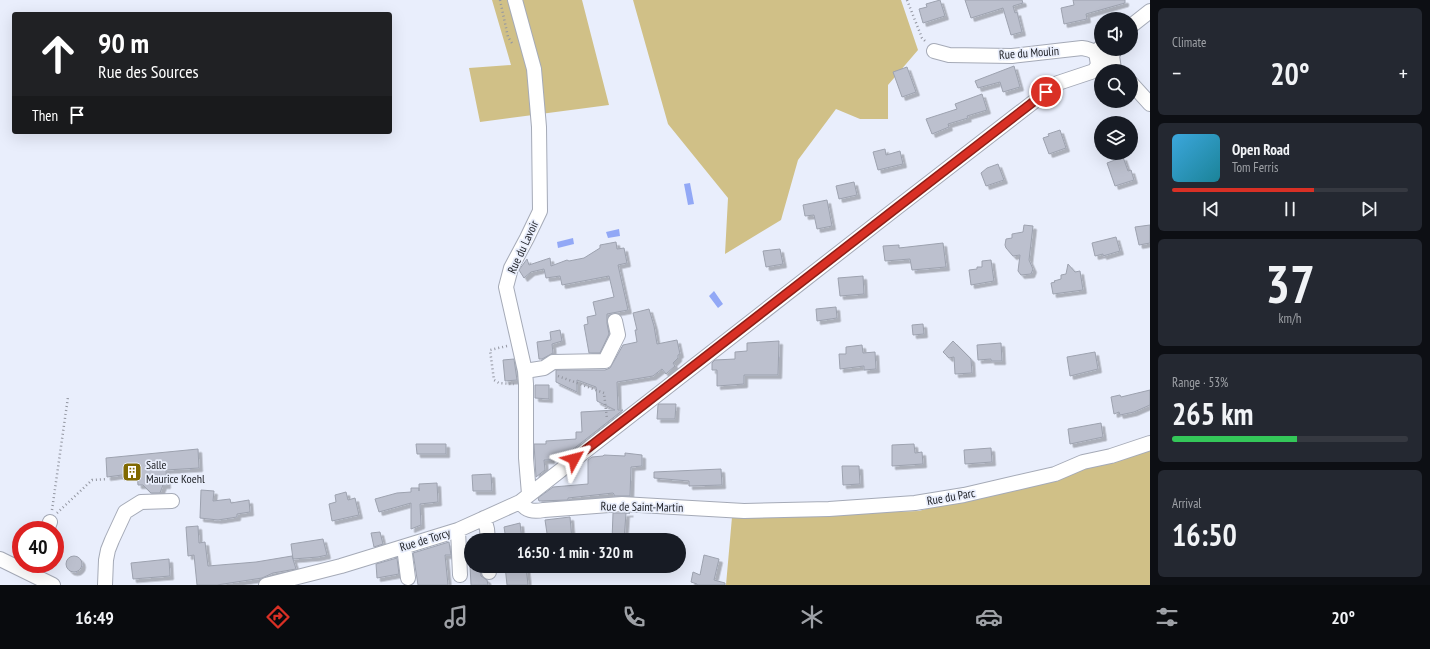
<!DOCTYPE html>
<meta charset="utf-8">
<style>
:root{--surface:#171b24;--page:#242831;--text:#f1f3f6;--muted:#9ea1a6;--line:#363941;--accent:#d93025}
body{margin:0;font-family:"PT Sans Narrow",sans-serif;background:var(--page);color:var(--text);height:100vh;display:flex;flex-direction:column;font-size:15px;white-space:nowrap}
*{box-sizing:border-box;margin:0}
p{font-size:13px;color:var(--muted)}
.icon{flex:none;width:22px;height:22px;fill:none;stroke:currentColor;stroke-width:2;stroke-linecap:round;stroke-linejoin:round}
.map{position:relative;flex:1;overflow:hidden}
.drawer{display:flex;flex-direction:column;gap:8px;padding:8px;background:#0d0f14;width:280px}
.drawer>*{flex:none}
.banner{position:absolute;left:12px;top:12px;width:380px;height:122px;border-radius:4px;box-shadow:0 4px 16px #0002;background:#202124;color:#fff;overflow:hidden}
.tools{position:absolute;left:1094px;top:12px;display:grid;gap:8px}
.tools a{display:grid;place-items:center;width:44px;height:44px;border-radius:50%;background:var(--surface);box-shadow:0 4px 16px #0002;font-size:20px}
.speed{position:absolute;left:12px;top:521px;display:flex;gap:8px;font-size:20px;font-weight:700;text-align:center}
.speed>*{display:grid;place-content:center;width:52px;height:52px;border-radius:50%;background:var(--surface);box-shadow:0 4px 16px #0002;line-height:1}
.speed .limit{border:6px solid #d22;background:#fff;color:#111}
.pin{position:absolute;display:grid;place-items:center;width:34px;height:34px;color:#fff;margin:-17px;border:2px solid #fff;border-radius:50%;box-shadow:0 1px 4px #0007}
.me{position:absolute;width:44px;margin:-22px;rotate:52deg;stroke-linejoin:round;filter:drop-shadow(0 0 3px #0008)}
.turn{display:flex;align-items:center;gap:14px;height:84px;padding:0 20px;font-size:18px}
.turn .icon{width:52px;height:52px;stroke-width:2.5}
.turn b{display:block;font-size:28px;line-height:34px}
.then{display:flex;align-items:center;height:38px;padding:0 20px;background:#0003;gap:8px;font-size:15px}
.big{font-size:30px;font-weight:700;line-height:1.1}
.drawer .tile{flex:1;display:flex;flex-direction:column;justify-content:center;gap:6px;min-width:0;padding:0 14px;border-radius:6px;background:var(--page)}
.drawer .dial{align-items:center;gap:0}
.dial b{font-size:52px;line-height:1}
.song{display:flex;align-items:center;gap:12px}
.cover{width:48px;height:48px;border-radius:6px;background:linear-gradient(135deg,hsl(200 70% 55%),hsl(190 70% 35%))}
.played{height:4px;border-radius:2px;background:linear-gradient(90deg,var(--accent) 60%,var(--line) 60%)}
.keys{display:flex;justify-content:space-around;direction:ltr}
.heat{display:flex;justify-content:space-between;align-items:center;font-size:22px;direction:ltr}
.charge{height:6px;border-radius:3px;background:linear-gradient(90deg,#34c759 53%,var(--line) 0)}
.trip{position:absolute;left:464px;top:533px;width:222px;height:40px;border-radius:20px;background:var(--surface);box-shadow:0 4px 16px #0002;font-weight:700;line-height:40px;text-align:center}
.dock{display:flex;height:64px;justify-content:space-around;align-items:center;background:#090b0e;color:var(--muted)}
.dock .icon{width:28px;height:28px}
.dock .on{color:var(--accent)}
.dock b{font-size:18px;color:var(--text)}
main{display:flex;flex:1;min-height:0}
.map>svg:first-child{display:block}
.green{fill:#d0c087}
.water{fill:#92a8f6}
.building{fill:#bcc0ce;stroke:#9da2af;filter:url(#shadow)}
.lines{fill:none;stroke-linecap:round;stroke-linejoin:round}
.minor-casing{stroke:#a5aab7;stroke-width:16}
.path{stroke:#9396a1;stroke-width:2.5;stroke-dasharray:1 3;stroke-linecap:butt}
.minor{stroke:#fff;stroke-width:14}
.route-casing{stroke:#8d1f18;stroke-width:10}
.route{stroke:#d93025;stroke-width:7}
.labels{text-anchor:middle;stroke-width:3.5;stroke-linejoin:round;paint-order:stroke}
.street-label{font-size:12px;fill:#1b1d22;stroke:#e9eefc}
.poi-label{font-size:12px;fill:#1b1d22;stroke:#e9eefc;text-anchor:start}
</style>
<main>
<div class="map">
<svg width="1150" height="585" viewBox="0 0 1150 585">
<defs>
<filter id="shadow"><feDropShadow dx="3.5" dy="3.5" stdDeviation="0" flood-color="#0004"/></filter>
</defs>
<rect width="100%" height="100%" fill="#e9eefc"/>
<path class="green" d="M492,0H582L609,105L480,122L469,68L511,65Z
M633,0H901L918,50L888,85V119H860L836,109L798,160L781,220L725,254L728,198L668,124Z
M1150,443V585H726L732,517L919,511Z"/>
<path class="water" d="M690,183L694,204L688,205L684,184Z
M619,229L620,236L608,238L606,232Z
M573,238L574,244L558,248L557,242Z
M714,291L723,304L718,308L709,296Z"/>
<path class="building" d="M940,0L945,16L923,23L919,9L927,7L926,4Z
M965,0H1022L1023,3L1013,6L1015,13L1017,12L1022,32L1011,35L1003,8L971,18Z
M1073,0H1125V3L1086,14L1087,19L1064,24L1061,8L1074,5Z
M1014,66L1020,87L1003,92L1000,82L978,88L975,81Z
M907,67L916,92L902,97L893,72Z
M982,94L987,110L967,116L968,118L948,124L949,127L932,134L926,119L957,109L955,104Z
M1060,130L1066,148L1049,154L1043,138L1049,136L1048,134Z
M885,149L886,155L900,151L903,164L878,170L873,152Z
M1123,157L1128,171L1131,170L1134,180L1115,186L1107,163Z
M998,164L1004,180L986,186L981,173L987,168Z
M854,182L857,195L839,199L836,186Z
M827,200L832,226L817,229L814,215L805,216L803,205Z
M1024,225L1033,226L1029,260L1033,269L1031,274L1021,275L1018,271L1020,255L1013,256L1006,248L1005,245L1006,239L1012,238V234L1023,232Z
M1150,225V243L1139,245L1135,227Z
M1116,237L1120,251L1103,256V254L1095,256L1092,243Z
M616,242L617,249L624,248L627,263L618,265L628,310L607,314V323L609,334L600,353H589L584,325L588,324L587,317L596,315L593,302L614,297L609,276L562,285L560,276L546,278L544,269L531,272L524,278L519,270L527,259L529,265L550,258L551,266L567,260L569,261L584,258L600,248V245Z
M943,243L946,267L912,270L910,259L885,261L883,246L899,245V248Z
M780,249L783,264L766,267L763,251Z
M991,260L994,281L971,285L969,270L977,269V267H982V261Z
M1068,264L1075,272L1080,271L1083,290L1053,294L1051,283L1055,282L1054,281L1061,279V275L1066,274Z
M863,276L864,294L840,296L838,278Z
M836,307L837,318L817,321L816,309Z
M649,309L654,326L657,344L677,340L680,354L678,355V358L673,363L675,366L666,374L662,369L653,376L617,382L618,410H623L567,454L551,456V460H544L545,470L536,477L534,444H546V441L576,439V432H582L581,412L615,410L597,401L596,387L577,380V392L556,382V370H605L610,368L623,345L637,342L635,330H637L633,313Z
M923,324L924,334L913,335L912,325Z
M560,330L562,341L552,344L553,353L542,359H539L537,342L551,340L550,332Z
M779,341L778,375H744V384L717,386V370H712V363L715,360L735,359V352L747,351V343Z
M953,341L971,359L972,373L955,374L954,357L949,358L943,352Z
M1001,343L1002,361H991V359L978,360L977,345Z
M862,345L863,353L875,352L876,369L864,370V366L840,369L839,354H846V347Z
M1095,352L1098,369L1070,376L1067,357Z
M514,359L517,380L505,381L503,360Z
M535,385H549V399L535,398Z
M1150,390V405L1134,412L1120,415L1119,412L1114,414L1111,397L1120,395L1121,397Z
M659,404H676L675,419H657L658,405Z
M1101,423L1103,437L1070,444L1068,429Z
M416,444H446V454H417Z
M914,444L915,453L922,452L923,464L892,466V445Z
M991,448L992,462L965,464L964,450Z
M198,449L199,468L166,470L167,485H163L160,493H151L143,485H138L137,473L107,477L106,458Z
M625,453L642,455V466L631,467L630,496H614V494L613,493L568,498V500L539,501L538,498L553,487L588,484V460L592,457L603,456L604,455L625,456Z
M842,466H859L860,484L843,485Z
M721,469L722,485L689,486V481L654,478V472Z
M491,474L492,491H473L472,475Z
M437,483L438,502L420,504L421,525L411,529V503L379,512L375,499L397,493L411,492V488H419V491V484Z
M201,490L214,491L213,501L230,499L231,503L249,500L250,512L237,514V517L218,520L200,518Z
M346,492L348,500L355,498L359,515L332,521L329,504L336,502L335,495Z
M613,513H630H626L624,540H612Z
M570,517L572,540H548L545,520Z
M520,523L522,540H506L504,527Z
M198,526L199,543L205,542L208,566L256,562L292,556L296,569L273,573L262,578L217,585H197L194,555L188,556L186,527Z
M380,532L383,544L374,547L371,533Z
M323,539L327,555L318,557L293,559L291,544Z
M449,542L451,555H445L448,585H418L413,553Z
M704,555L719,559L714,580L725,583V585H697V584L691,582L693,572L700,575Z
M66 564a8 8 0 1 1 16 0a8 8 0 1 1-16 0Z
M397,558L399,574L377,578L376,564Z
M169,559L170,576L133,579L131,563Z
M470,566H480L481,576L487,580L488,585H471Z
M505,566H526L528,585H507Z"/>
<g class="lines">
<g class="minor-casing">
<path id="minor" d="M515,0L534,69L539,127L540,211L527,238L511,268L506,287L525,371L526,384V458L529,494
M1131,26L1150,11
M934,51L949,55L1012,56L1082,48C1099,50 1104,61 1116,71
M1113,71L1114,69L1112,56L1115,49
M1131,83L1150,104
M525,371L544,368L553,362L605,361L618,335L615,321
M520,502C526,511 533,512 544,510L622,504L744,511L829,509L915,503L964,495L1055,474L1083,462L1111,456L1150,443
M484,518L487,529L488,540
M47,530L50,522
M458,530L460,575
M404,547L408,578
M0,559L53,585
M489,566V572
M105,585L106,560L108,550L112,540L125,512L141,502L172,501
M266,585L341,566L458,530L520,502L890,213L1058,83L1094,71L1098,65L1096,52L1101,47"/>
</g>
<path class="path" d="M500,0L508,37L512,43
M907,0L922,38L926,42
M507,346L490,350L494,380L499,383L514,384
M558,376L604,393L607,419
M52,510L68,397
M57,513L92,480L107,479"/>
<use href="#minor" class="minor"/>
</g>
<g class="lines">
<g class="route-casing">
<path id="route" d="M574,459L890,213L1046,92"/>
</g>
<use href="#route" class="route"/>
</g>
<defs>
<g id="building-square" transform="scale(1)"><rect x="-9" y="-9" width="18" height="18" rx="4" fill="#806901" stroke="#e9eefc"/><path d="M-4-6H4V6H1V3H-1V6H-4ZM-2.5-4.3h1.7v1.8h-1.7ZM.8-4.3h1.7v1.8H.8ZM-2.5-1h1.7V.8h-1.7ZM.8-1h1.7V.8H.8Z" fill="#fff"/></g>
</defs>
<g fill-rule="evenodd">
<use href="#building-square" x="132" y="472"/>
</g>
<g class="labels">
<g class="street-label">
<text transform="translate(1029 53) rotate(-4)" y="4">Rue du Moulin</text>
<text transform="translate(523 247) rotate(-65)" y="4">Rue du Lavoir</text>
<text transform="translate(951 497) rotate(-10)" y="4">Rue du Parc</text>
<text transform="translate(642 507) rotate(1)" y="4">Rue de Saint-Martin</text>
<text transform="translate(425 540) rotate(-17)" y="4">Rue de Torcy</text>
</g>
<g class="poi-label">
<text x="146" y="469">Salle<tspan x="146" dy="14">Maurice Koehl</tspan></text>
</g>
</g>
</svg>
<div class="tools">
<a><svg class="icon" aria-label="sound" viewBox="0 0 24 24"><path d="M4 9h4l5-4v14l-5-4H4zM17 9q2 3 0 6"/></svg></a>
<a><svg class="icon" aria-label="search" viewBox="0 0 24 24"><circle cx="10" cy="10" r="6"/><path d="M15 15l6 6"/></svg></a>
<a><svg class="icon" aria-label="layers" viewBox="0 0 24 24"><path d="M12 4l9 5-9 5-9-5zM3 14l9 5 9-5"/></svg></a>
</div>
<div class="speed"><div class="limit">40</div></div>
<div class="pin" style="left:1046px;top:92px;background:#d93025"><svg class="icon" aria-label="arrive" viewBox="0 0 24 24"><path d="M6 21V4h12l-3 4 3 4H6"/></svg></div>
<svg class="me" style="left:574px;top:459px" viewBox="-20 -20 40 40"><path d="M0-17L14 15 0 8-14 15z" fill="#d93025" stroke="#fff" stroke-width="4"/></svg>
<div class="trip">16:50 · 1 min · 320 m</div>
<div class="banner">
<div class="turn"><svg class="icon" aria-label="ahead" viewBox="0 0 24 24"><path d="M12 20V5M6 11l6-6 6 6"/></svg><div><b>90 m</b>Rue des Sources</div></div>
<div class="then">Then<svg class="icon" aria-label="arrive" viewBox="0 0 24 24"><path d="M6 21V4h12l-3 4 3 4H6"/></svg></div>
</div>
</div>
<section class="drawer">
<div class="tile"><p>Climate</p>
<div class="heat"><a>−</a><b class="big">20°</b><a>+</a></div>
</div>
<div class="tile">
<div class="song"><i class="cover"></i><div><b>Open Road</b><p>Tom Ferris</p></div></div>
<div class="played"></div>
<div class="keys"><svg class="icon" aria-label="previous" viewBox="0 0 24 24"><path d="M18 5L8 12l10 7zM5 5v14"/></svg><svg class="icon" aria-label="pause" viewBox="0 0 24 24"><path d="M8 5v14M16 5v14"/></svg><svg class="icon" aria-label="next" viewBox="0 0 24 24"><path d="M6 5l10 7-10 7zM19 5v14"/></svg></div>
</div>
<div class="tile dial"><b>37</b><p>km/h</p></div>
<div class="tile"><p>Range · 53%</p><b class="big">265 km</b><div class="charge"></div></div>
<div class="tile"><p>Arrival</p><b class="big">16:50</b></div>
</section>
</main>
<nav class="dock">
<b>16:49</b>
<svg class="icon on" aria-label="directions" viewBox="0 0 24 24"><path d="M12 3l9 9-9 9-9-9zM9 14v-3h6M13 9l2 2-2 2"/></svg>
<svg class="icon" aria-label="music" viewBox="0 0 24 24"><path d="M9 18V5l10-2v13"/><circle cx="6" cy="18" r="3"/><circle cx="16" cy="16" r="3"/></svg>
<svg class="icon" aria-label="phone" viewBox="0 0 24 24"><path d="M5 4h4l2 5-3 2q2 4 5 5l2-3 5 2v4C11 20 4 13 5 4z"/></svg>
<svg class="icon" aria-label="climate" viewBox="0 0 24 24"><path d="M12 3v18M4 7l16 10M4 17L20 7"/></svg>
<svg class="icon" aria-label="car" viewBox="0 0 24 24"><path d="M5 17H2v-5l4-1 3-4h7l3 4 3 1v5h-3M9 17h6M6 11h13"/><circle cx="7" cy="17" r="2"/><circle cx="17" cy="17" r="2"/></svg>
<svg class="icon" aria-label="filters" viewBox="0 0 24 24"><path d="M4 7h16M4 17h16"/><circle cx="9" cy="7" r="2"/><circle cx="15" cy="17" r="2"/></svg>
<b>20°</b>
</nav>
